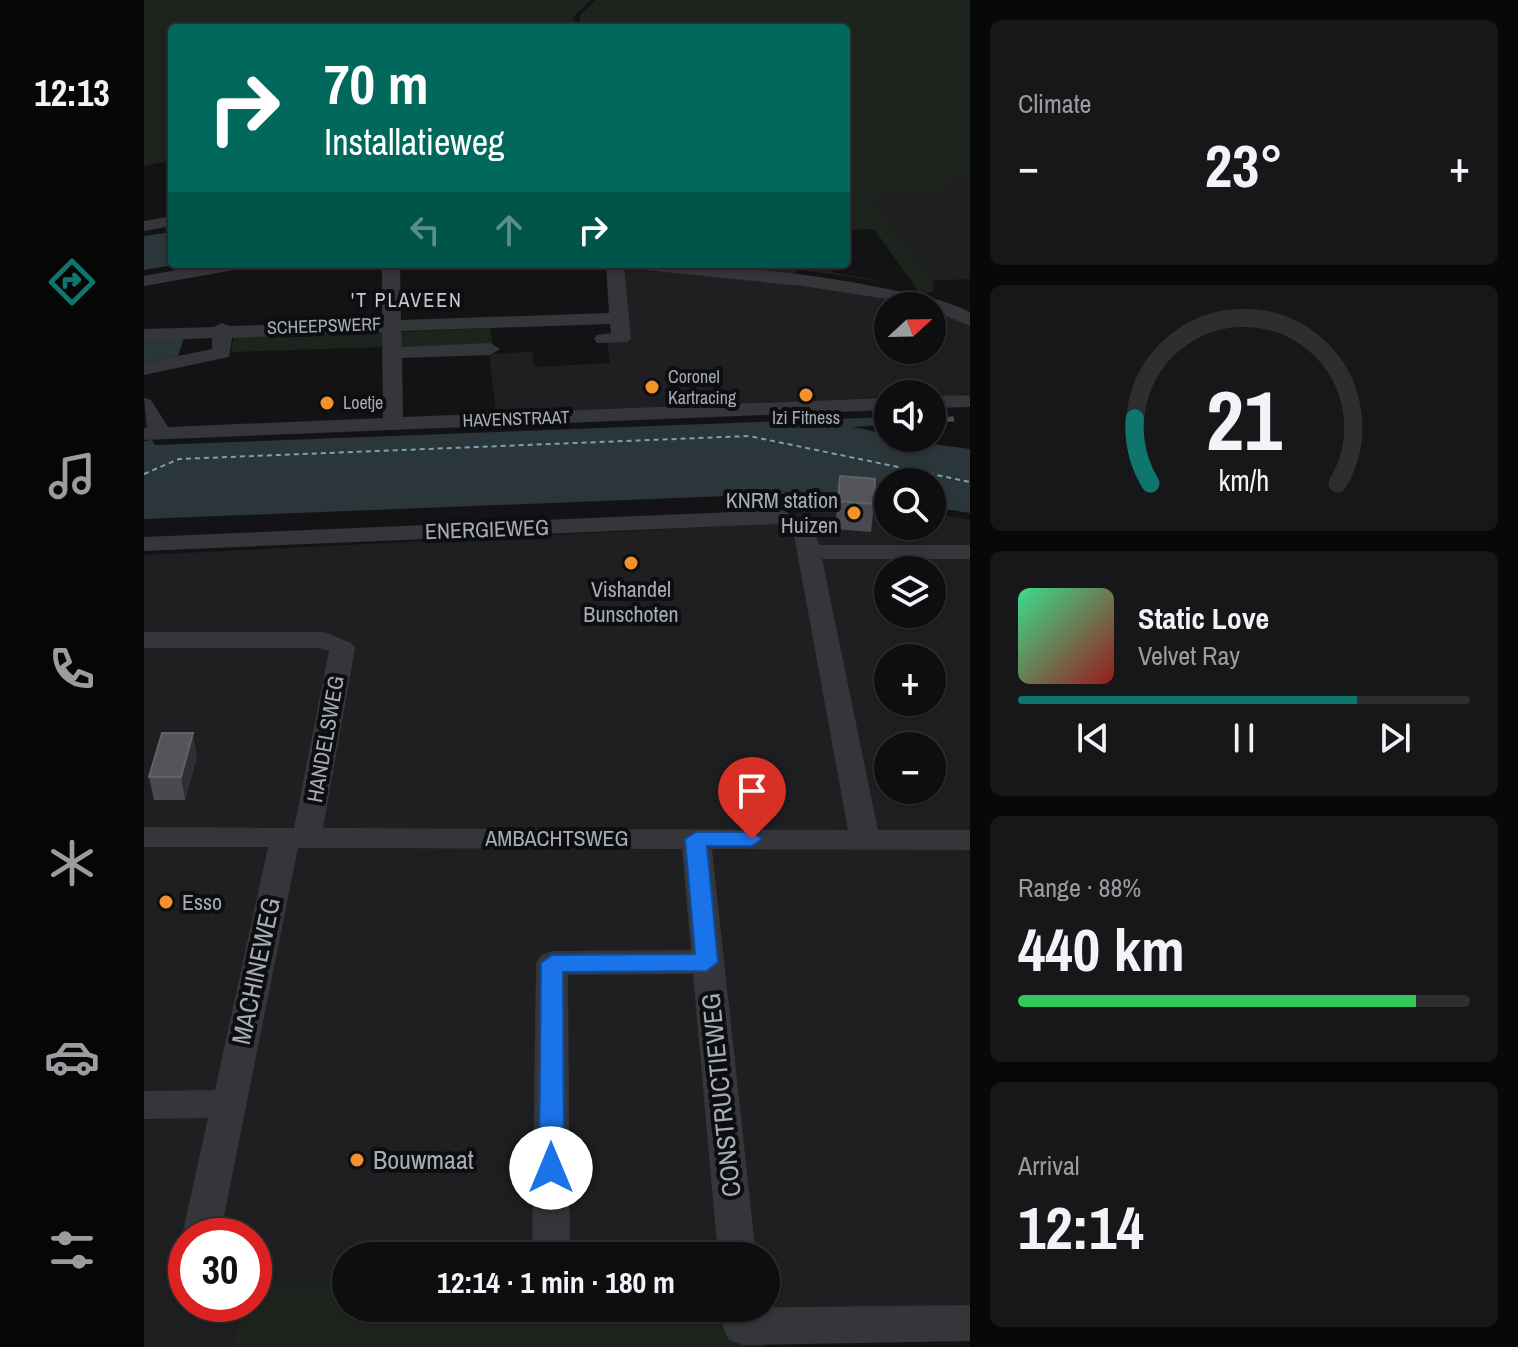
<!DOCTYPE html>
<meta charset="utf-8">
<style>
:root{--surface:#0e0e10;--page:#171719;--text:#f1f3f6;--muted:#9b9c9f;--line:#2e2e30;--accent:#0f766e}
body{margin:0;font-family:"Archivo Narrow",sans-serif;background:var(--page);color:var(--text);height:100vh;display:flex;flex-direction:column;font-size:30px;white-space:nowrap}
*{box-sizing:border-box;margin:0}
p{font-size:26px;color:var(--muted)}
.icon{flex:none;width:44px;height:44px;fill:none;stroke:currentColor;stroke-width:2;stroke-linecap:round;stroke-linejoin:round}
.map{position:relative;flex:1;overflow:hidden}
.panel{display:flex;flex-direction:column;gap:20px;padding:20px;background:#080809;width:548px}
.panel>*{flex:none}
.banner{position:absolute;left:24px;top:24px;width:682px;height:244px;border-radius:8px;box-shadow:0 2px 6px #0004,0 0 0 2px var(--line);background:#00695c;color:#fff;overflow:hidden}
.needle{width:52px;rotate:68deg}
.tools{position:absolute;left:730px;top:292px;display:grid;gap:16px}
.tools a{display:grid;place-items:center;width:72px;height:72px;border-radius:50%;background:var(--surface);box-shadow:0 2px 6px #0004,0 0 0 2px var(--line);font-size:40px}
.speed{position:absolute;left:24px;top:1218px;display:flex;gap:16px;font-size:40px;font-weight:700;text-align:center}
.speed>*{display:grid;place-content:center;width:104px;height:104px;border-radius:50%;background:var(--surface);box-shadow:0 2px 6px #0004,0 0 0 2px var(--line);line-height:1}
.speed .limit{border:12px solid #d22;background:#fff;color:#111}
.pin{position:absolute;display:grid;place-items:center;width:68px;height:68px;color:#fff;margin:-82px -34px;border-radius:50% 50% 50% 0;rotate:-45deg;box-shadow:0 0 8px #0007}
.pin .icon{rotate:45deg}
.me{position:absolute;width:88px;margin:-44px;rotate:0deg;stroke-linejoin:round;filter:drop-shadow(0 0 6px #0008)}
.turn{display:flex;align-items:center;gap:28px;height:168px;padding:0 24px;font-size:36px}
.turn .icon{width:104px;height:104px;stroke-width:2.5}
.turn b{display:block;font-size:56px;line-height:68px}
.lanes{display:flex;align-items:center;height:76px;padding:0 24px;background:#0003;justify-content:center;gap:40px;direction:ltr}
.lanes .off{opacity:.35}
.big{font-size:60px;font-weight:800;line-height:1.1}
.panel .widget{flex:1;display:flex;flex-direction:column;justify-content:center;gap:12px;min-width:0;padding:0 28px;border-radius:12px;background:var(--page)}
.panel .dial{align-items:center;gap:0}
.dial svg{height:208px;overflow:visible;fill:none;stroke:var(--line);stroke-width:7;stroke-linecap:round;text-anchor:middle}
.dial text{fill:var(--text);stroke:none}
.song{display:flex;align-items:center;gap:24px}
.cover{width:96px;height:96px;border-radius:12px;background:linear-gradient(135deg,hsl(150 70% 55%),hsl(0 70% 35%))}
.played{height:8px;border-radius:4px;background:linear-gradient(90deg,var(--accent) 75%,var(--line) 75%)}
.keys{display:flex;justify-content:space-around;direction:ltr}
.heat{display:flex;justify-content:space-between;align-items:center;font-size:44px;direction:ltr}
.charge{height:12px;border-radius:6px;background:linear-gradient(90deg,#34c759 88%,var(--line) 0)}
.trip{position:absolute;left:188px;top:1242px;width:448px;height:80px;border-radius:40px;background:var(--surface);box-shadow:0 2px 6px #0004,0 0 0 2px var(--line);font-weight:800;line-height:80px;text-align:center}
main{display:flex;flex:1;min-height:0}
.menu{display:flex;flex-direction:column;width:144px;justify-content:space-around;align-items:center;background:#060606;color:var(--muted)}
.menu .icon{width:56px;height:56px}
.menu .active{color:var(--accent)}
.menu b{font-size:36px;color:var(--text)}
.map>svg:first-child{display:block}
.built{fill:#1f1f22;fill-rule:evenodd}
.green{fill:#1d241d}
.water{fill:#2b363a}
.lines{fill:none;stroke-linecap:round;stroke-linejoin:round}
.ferry{stroke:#7aa0b1;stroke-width:2;stroke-dasharray:5 4;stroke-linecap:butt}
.minor{fill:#34363a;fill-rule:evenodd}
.rail{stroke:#494c51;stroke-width:5;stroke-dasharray:8 7;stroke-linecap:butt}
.wall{fill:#494a50}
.shaded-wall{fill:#2f3034}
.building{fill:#53555b;stroke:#5f6269;stroke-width:2}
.route{fill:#1a73e8;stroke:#114b97;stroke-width:2}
.poi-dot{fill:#f3922c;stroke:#0e0e10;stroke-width:3}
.labels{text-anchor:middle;stroke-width:8;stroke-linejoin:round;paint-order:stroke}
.far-street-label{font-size:18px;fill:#a4acb5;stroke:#0e0e10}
.far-poi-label{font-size:18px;fill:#a4acb5;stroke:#0e0e10;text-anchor:start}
.far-neighbourhood-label{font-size:20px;letter-spacing:2px;fill:#c5cad1;stroke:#0e0e10}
.poi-label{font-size:22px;fill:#a4acb5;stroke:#0e0e10;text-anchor:end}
.street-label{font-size:22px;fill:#a4acb5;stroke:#0e0e10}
.near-street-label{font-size:26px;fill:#a4acb5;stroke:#0e0e10}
.near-poi-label{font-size:26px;fill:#a4acb5;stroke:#0e0e10;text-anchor:start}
</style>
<main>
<nav class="menu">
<b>12:13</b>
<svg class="icon active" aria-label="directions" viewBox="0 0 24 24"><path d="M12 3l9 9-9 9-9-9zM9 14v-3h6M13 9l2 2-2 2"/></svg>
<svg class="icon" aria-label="music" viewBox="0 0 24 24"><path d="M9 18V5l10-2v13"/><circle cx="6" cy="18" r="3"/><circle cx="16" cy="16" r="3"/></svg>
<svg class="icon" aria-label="phone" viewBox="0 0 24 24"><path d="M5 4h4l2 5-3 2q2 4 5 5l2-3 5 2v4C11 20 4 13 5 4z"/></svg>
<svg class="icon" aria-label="climate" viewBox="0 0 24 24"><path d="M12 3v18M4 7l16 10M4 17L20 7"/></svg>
<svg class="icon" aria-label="car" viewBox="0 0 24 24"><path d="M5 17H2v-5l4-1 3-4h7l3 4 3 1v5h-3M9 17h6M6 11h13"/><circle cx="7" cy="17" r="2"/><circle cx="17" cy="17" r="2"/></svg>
<svg class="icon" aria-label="filters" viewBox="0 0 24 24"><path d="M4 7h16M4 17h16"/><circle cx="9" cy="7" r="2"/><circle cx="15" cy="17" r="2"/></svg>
</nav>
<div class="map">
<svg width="826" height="1347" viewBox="0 0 826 1347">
<rect width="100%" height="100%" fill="#131315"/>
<path class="built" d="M826,173V279L777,281L705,178Z
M477,270L659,278L731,291L817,314L826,320V394L788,397V394H744V400L353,420L345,354L388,352L391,367L466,363L463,340L483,339ZM744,306H788V350H744Z
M685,499L744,504V526H788V513L826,520V1337L622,1308V1256H202V1284H110V1236H42V1304H97L89,1347H0V555L627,524ZM744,570H788V614H744ZM744,658H788V702H744ZM744,746H788V790H744Z"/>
<path class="green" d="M0,0H447L429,17L433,28H28V160L0,166Z
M451,0H826V178L811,179L796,187L798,191L735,194L728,202L790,284L788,292L777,295L730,229L702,230V28H439L435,24L436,15Z
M574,264H700L702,268L693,267L688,272L741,282L656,270L648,274L574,269Z
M346,328L349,345L254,349V332Z
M240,332L239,347L87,352L90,336Z
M110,1284H202V1308H598L619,1335L620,1347H89L97,1304H110Z"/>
<path class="water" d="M28,232V264H35L0,270V236Z
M40,337L34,356L0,363V339Z
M744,417V425L708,427L744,434V438L826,449V513L788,507V482H744V500L705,495L634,494L0,519V441L8,440L11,445Z"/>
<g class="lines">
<path class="ferry" d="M0,474L35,459L605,436L826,482"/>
<path class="minor" d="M28,216V226L0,231V221Z
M66,264H105L96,269L0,286V276Z
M238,264H256L257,320L465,313L462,264C557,264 650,269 743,289C771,294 800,299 826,312V326L788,310V306L659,286L480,268L487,338L484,342L453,343L450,339L453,335L467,333L466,324L257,331L258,347L346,343L356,349L346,355L258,358L259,417L744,398V410L0,440V428H3L0,398L7,400L24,427L239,418L238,332L88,338L85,357L0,375V363L68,349V338L0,341V329L70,327L78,323L86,326L238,321Z
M826,395V407L788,408V396Z
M639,510L669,527L675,545H826V559H678L734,830H826V850L568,849L612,1256H574L549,974L424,975L426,1256H388L392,963L397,955L408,951L547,950L538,849L154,848L76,1236H42V1244L38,1236L64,1118L0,1119V1091L71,1090L124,847H0V827L150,828L185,651L176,648H0V632H180L207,643L211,648L179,828L704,830L650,535L634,524L0,551V537Z
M826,1305V1341L599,1345L585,1340L579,1327V1308Z"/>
<path class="rail" d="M788,420L810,419
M729,421H744"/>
</g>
<path class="wall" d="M696,476L730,504L727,532L691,529Z
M53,756L41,800H10L5,777Z"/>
<path class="shaded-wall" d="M49,733L53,756L41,800L37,777Z"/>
<path class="building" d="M696,476L731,479L730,504L694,501Z
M18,733H49L37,777H5Z"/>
<path class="route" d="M552,832H608L618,839L608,846H563L574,962L563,971L419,972L420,1168L416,1176L407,1179L398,1176L395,1168L397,963L408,955L551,954L541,839Z"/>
<g class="poi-dot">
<circle cx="508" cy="387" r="8"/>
<circle cx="662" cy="395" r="8"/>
<circle cx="183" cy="403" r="8"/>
<circle cx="710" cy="513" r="8"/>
<circle cx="487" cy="563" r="8"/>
<circle cx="22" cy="902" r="8"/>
<circle cx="213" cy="1160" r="8"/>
</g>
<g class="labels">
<g class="far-street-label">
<text transform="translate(180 326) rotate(-2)" y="6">SCHEEPSWERF</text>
<text transform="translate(372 419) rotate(-2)" y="6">HAVENSTRAAT</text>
</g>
<g class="far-poi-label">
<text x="524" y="383">Coronel<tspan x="524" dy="21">Kartracing</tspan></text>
<text x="199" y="409">Loetje</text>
<text x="662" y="424" text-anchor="middle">Izi Fitness</text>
</g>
<g class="far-neighbourhood-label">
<text x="263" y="307">'T PLAVEEN</text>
</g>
<g class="poi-label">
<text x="694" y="508">KNRM station<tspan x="694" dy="25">Huizen</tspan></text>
<text x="487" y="597" text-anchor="middle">Vishandel<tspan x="487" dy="25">Bunschoten</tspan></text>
<text x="38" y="910" text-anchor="start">Esso</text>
</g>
<g class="street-label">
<text transform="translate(343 529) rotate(-2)" y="8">ENERGIEWEG</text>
<text transform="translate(181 739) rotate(-80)" y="8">HANDELSWEG</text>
<text x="413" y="846">AMBACHTSWEG</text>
</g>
<g class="near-street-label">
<text transform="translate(112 971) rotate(-78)" y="9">MACHINEWEG</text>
<text transform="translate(577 1095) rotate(-96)" y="9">CONSTRUCTIEWEG</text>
</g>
<g class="near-poi-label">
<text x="229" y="1169">Bouwmaat</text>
</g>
</g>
</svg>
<div class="tools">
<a><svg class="needle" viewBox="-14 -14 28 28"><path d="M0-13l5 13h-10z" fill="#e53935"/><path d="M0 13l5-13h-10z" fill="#9b9c9f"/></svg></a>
<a><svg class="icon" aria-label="sound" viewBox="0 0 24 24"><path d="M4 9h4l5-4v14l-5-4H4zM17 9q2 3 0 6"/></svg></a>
<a><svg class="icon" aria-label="search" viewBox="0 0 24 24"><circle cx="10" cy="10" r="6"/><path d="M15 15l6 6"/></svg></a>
<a><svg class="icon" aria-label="layers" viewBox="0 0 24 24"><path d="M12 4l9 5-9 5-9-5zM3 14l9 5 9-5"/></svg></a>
<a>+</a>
<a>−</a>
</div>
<div class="speed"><div class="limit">30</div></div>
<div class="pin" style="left:608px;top:839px;background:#d93025"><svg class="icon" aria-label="arrive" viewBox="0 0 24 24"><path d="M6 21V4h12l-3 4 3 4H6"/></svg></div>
<svg class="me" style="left:407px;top:1168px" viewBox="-20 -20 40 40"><circle r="19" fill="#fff"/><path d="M0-13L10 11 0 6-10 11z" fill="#1a73e8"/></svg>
<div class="trip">12:14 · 1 min · 180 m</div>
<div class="banner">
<div class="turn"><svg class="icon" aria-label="right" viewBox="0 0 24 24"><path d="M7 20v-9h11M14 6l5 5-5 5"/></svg><div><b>70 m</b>Installatieweg</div></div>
<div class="lanes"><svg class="icon off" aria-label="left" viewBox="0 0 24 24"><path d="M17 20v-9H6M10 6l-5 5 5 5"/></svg><svg class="icon off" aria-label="ahead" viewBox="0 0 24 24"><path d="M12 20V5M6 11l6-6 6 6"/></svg><svg class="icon" aria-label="right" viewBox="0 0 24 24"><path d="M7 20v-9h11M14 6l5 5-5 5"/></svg></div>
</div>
</div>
<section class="panel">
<div class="widget"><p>Climate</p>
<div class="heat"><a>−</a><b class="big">23°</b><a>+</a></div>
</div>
<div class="widget dial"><svg viewBox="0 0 100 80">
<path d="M14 69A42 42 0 1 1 86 69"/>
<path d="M14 69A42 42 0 0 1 8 44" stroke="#0f766e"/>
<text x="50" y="56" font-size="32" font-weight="700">21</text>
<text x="50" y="72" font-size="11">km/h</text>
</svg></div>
<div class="widget">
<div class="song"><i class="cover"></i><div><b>Static Love</b><p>Velvet Ray</p></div></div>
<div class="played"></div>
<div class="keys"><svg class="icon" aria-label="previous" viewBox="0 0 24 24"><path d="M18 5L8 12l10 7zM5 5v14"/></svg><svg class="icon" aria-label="pause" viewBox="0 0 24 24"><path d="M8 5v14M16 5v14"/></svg><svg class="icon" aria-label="next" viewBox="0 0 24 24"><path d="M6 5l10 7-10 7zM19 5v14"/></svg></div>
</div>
<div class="widget"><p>Range · 88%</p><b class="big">440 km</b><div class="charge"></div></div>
<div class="widget"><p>Arrival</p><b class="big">12:14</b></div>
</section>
</main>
